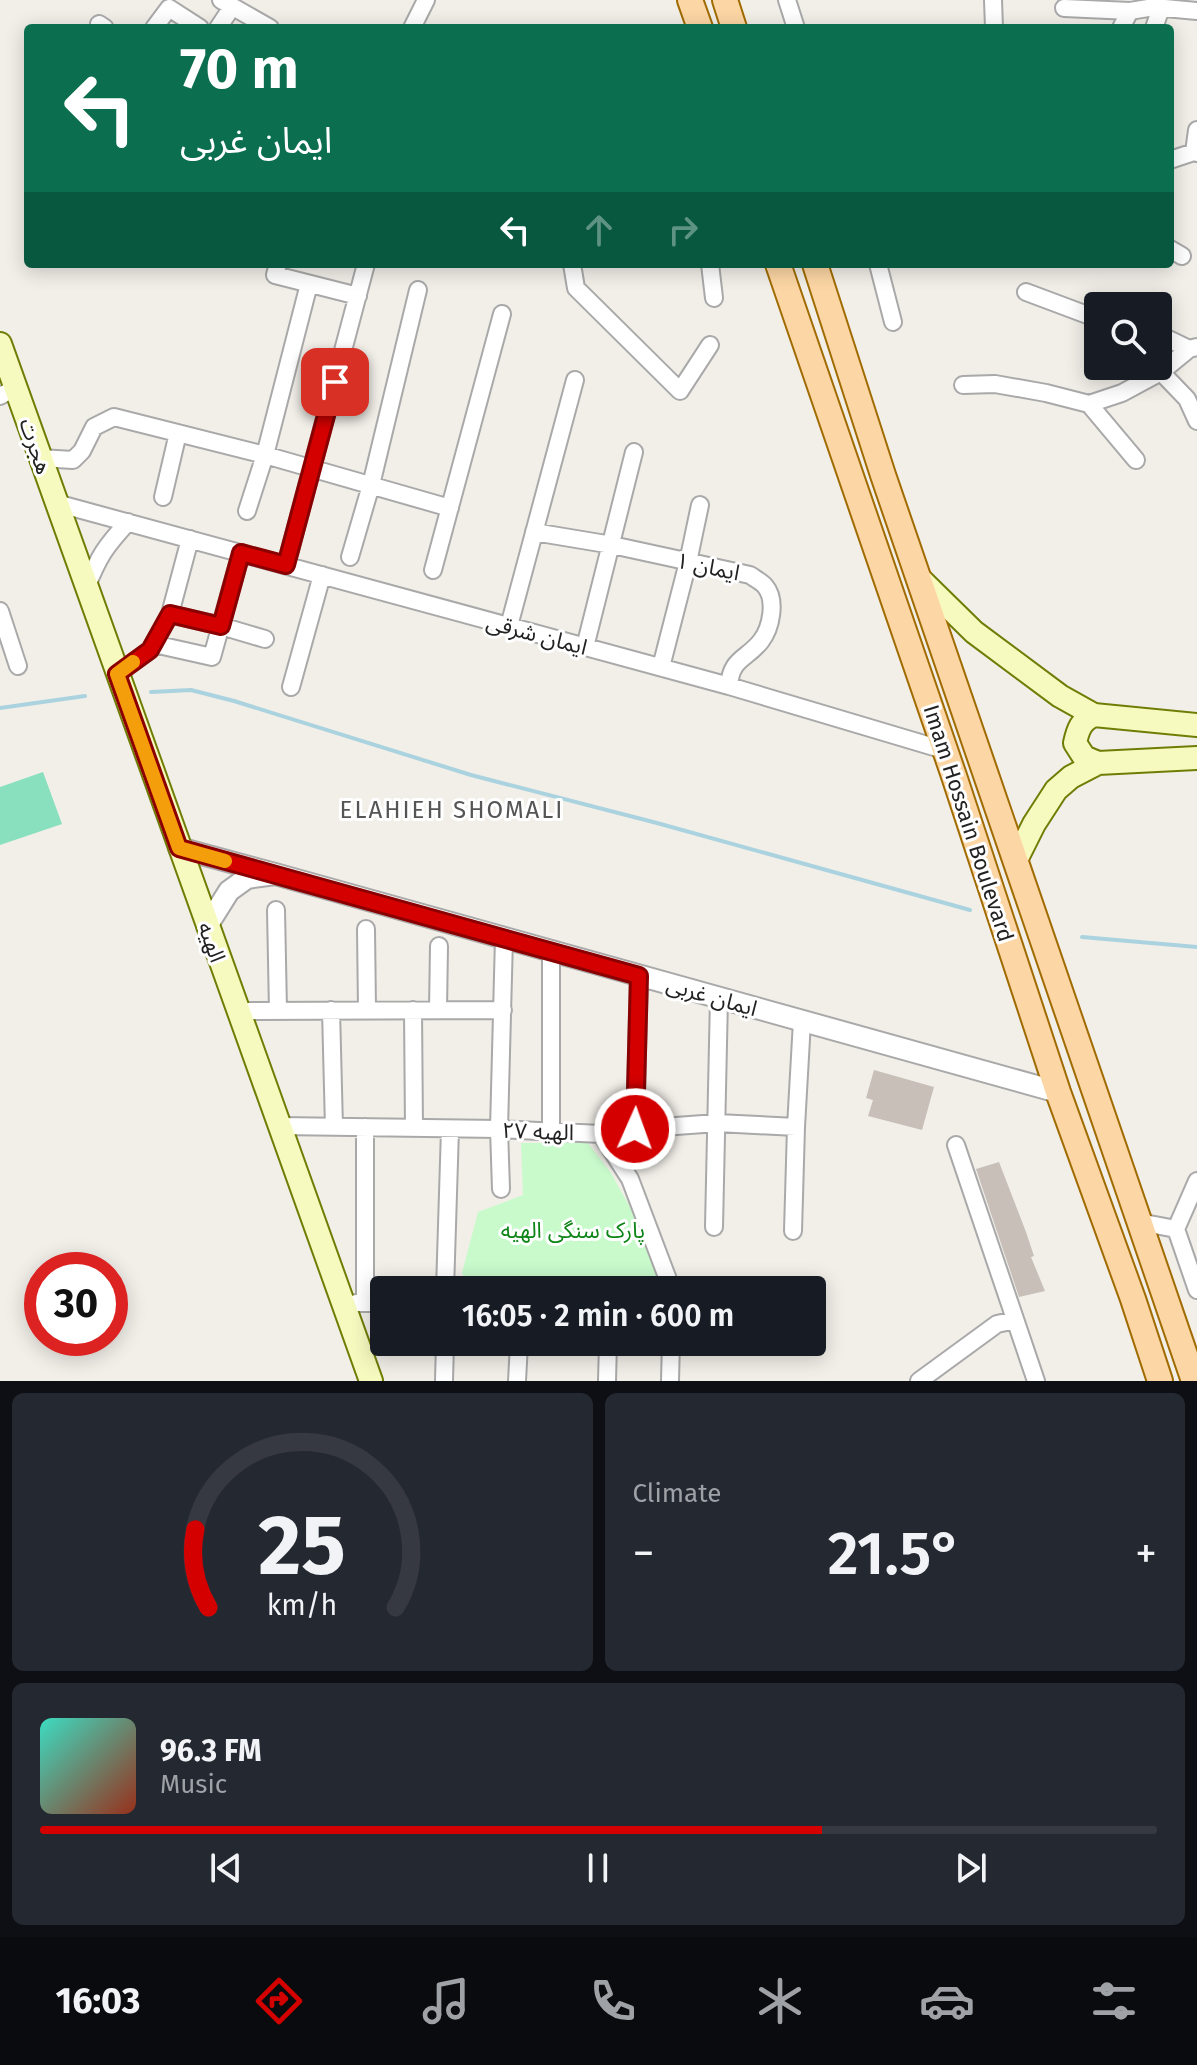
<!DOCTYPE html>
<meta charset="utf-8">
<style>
:root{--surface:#171b24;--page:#242831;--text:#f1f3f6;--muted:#9ea1a6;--line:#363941;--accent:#d40000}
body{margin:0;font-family:"Fira Sans","Noto Sans Arabic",sans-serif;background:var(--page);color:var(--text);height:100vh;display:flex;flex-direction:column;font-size:30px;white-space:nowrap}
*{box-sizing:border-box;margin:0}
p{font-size:26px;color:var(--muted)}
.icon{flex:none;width:44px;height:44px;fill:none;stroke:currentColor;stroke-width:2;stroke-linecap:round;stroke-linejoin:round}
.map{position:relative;height:1381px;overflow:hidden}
.details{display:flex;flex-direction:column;gap:12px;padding:12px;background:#0d0f14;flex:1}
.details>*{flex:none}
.banner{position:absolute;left:24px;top:24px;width:1150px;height:244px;border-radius:8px;box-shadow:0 4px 20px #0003;background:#0b6e4f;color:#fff;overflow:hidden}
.tools{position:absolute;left:1084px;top:292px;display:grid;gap:16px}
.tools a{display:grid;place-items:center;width:88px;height:88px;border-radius:8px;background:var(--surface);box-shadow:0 4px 20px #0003;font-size:40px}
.speed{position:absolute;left:24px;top:1252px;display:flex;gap:16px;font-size:40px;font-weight:700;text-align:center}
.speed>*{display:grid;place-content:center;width:104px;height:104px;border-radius:50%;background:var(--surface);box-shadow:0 4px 20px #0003;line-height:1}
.speed .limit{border:12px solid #d22;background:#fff;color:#111}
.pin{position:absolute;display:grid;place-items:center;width:68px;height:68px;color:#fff;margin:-34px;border-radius:16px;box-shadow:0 4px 12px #0006}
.me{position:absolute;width:88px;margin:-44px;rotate:2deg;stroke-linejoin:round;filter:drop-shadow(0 0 6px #0008)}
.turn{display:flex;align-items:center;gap:28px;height:168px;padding:0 24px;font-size:36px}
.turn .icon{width:104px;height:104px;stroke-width:2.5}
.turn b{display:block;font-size:56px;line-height:68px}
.lanes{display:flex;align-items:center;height:76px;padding:0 24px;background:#0003;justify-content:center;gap:40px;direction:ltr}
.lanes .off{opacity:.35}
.big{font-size:60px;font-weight:600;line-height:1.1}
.details .tile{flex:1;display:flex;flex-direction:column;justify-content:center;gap:12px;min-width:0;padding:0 28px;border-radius:12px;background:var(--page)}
.details .dial{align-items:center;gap:0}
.dial svg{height:208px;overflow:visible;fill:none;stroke:var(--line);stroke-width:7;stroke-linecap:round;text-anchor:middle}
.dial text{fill:var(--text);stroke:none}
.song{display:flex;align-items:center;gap:24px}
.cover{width:96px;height:96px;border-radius:12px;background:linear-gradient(135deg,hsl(170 70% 55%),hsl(10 70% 35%))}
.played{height:8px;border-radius:4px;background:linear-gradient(90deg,var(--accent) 70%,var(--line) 70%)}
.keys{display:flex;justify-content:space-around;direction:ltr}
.heat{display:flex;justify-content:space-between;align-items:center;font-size:44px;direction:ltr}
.details .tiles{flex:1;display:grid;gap:12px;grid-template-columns:1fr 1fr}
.tile:last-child{grid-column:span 2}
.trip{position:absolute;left:370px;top:1276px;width:456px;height:80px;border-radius:8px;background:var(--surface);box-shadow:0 4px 20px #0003;font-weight:600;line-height:80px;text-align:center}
.menu{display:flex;height:128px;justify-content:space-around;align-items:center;background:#090b0e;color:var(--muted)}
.menu .icon{width:56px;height:56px}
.menu .on{color:var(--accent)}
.menu b{font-size:36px;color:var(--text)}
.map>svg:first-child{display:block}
.park{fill:#c8facc}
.pitch{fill:#88e0be}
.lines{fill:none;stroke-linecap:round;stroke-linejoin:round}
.stream{stroke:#aad3df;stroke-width:4}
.building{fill:#c7bfb8}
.minor-casing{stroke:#a9a9a9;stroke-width:20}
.tertiary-casing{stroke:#a9a9a9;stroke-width:24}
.secondary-casing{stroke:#707d05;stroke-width:26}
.primary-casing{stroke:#a06b00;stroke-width:28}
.minor{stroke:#fff;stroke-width:16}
.tertiary{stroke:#fff;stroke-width:20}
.secondary{stroke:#f7fabf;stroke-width:22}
.primary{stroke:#fcd6a4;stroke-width:24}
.route-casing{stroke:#8a0000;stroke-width:20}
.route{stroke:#d40000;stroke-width:14}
.slow{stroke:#f59e0b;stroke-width:14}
.labels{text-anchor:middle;stroke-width:6;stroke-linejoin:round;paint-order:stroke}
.street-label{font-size:22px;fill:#222;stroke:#fff}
.park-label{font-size:22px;fill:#0c8416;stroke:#fff}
.neighbourhood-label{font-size:24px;letter-spacing:2px;fill:#555;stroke:#fff}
</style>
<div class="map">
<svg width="1197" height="1381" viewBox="0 0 1197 1381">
<rect width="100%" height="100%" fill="#f2efe9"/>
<path class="park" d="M521,1143H588L611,1173L647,1238L661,1284L615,1286L614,1290H472L462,1273L478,1212L523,1195Z"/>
<path class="pitch" d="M43,772L62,824L0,845V787Z"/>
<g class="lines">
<path class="stream" d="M151,692L191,690L234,701L471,775L657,823L970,910
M0,708L85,696
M1082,937L1197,947"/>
</g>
<path class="building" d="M874,1070L934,1087L922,1130L868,1116L873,1100L866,1098Z
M999,1162L1026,1232L1034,1256L1031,1257L1045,1291L1019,1297L976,1169Z"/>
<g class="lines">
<g class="minor-casing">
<path id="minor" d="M221,0L270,28
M787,0L796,28
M993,0L994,28
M1064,8L1130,11
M99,24L105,28
M154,28L169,8L200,28
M218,28L232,7
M412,28L426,0
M1121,28L1130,11L1154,7L1197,11
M1154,28L1161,8
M1194,152L1197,130
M1170,160L1194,152L1197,153
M1170,249L1182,256
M278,264L275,275L358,296
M572,264L576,288L680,391L710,345
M710,264L714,298
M878,264L893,322
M1026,292L1098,319
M1158,334L1189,349
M1161,372L1187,399L1197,421
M963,385L995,384L1046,393L1089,404L1122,393L1161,372L1189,349L1197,347
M0,396L15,388
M1089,404L1136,460
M40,458L73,460L82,451L94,427L114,417L265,455L450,508
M163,497L178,433
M56,503L729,686L944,750
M247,511L265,455L309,284
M534,532L612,545L750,575C754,578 762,582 765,586C777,600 771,628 761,641C746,660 731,658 729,686
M350,557L371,485L418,290
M286,565L366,264
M433,570L502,314
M86,588C99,556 105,547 128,522
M0,611L18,666
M170,614L190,539
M509,626L575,380
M154,644L212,657L241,553
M585,647L634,452
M661,667L688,562L700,505
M117,674L150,650L170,614L221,626L265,639
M291,687L322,575
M276,910L278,1011
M366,929L367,1010
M331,1010L334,1127
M413,1010L414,1128
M438,1010L439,946
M237,1011L503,1010
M279,1126L499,1129L601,1134L635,1129L717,1123L796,1127
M365,1127V1303
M635,1129L639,976
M551,1132V951
M601,1134L630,1179L672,1290
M956,1145L1036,1381
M501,1189L499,1129L504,938
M1139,1222L1176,1229L1197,1290
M714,1227L719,998
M1176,1229L1197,1181
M793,1231L796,1127L802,1021
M445,1290L450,1129
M356,1303H384
M444,1381L445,1342
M517,1381L519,1344L608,1343L607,1381
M670,1381L671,1342
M919,1381L997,1324L1015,1320"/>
</g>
<g class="tertiary-casing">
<path id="tertiary" d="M179,848L275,874L247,878L229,891L207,926
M275,874L1058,1092"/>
</g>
<g class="secondary-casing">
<path id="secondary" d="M0,344L371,1381
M919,578L974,632L1060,696L1094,715L1197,725
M1094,715C1081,721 1078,729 1075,743L1084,757L1098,763
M1016,860L1034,824L1056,790L1071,777L1098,763L1197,758"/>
</g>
<g class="primary-casing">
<path id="primary" d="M690,0L700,28
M725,0L734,28
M778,264L954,776L1058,1092L1133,1299L1160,1381
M815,264L883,475L1194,1381"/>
</g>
<use href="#minor" class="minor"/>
<use href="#tertiary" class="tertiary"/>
<use href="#secondary" class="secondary"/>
<use href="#primary" class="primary"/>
</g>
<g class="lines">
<g class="route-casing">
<path id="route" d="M335,382L286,565L241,553L221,626L170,614L150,650L117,674L179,848L639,976L635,1129"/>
</g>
<use href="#route" class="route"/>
<path class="slow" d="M133,662L117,674L179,848L225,861"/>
</g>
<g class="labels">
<g class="street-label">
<text transform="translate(36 446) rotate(71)" y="8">هجرت</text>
<text transform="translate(708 566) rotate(12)" y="8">ایمان ۱</text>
<text transform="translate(537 634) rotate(15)" y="8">ایمان شرقی</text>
<text transform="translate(969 823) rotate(72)" y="8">Imam Hossain Boulevard</text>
<text transform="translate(212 942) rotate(70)" y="8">الهیه</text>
<text transform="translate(712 996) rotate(16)" y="8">ایمان غربی</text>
<text transform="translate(538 1131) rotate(2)" y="8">الهیه ۲۷</text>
</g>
<g class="park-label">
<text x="573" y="1238">پارک سنگی الهیه</text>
</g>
<g class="neighbourhood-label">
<text x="452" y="818">ELAHIEH SHOMALI</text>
</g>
</g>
</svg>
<div class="tools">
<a><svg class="icon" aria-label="search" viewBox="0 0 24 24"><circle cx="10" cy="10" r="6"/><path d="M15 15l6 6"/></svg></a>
</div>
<div class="speed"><div class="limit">30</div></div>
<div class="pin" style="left:335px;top:382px;background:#d93025"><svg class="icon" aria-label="arrive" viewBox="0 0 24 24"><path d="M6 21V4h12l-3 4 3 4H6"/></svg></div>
<svg class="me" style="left:635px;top:1129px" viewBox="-20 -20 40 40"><circle r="17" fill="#d40000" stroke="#fff" stroke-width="3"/><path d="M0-11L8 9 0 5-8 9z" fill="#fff"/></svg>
<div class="trip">16:05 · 2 min · 600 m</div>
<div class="banner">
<div class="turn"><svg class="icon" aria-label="left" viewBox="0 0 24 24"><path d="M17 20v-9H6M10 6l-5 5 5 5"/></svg><div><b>70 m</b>ایمان غربی</div></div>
<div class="lanes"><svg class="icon" aria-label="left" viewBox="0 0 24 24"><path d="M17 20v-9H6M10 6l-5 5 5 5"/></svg><svg class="icon off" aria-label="ahead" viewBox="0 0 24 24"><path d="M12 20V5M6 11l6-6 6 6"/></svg><svg class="icon off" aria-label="right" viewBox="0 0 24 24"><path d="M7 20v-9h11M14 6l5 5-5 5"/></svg></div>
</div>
</div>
<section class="details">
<div class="tiles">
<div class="tile dial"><svg viewBox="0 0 100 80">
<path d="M14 69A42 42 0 1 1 86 69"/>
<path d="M14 69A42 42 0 0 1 9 39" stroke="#d40000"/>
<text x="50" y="56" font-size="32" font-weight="700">25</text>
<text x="50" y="72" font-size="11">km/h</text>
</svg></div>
<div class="tile"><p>Climate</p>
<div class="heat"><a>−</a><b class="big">21.5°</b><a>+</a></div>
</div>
<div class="tile">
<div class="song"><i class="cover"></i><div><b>96.3 FM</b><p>Music</p></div></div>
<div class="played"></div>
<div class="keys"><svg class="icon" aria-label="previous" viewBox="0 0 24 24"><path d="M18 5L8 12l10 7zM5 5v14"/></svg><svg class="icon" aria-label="pause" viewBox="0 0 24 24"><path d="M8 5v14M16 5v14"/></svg><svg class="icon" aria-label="next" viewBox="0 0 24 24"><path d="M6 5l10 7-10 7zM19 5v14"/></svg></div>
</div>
</div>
</section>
<nav class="menu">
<b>16:03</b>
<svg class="icon on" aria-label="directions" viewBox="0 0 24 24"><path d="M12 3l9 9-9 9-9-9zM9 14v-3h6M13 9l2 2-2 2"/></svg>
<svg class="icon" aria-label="music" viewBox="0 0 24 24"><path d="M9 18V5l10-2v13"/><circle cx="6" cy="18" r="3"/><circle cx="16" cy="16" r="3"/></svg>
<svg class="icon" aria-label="phone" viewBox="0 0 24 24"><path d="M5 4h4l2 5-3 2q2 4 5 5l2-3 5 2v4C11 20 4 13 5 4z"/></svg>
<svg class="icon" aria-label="climate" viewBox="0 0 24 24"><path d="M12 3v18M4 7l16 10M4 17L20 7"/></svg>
<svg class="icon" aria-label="car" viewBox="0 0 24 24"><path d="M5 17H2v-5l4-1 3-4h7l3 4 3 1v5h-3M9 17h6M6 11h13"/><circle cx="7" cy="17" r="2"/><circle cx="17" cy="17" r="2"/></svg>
<svg class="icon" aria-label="filters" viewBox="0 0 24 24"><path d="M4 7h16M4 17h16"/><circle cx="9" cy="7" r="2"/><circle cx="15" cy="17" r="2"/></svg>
</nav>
